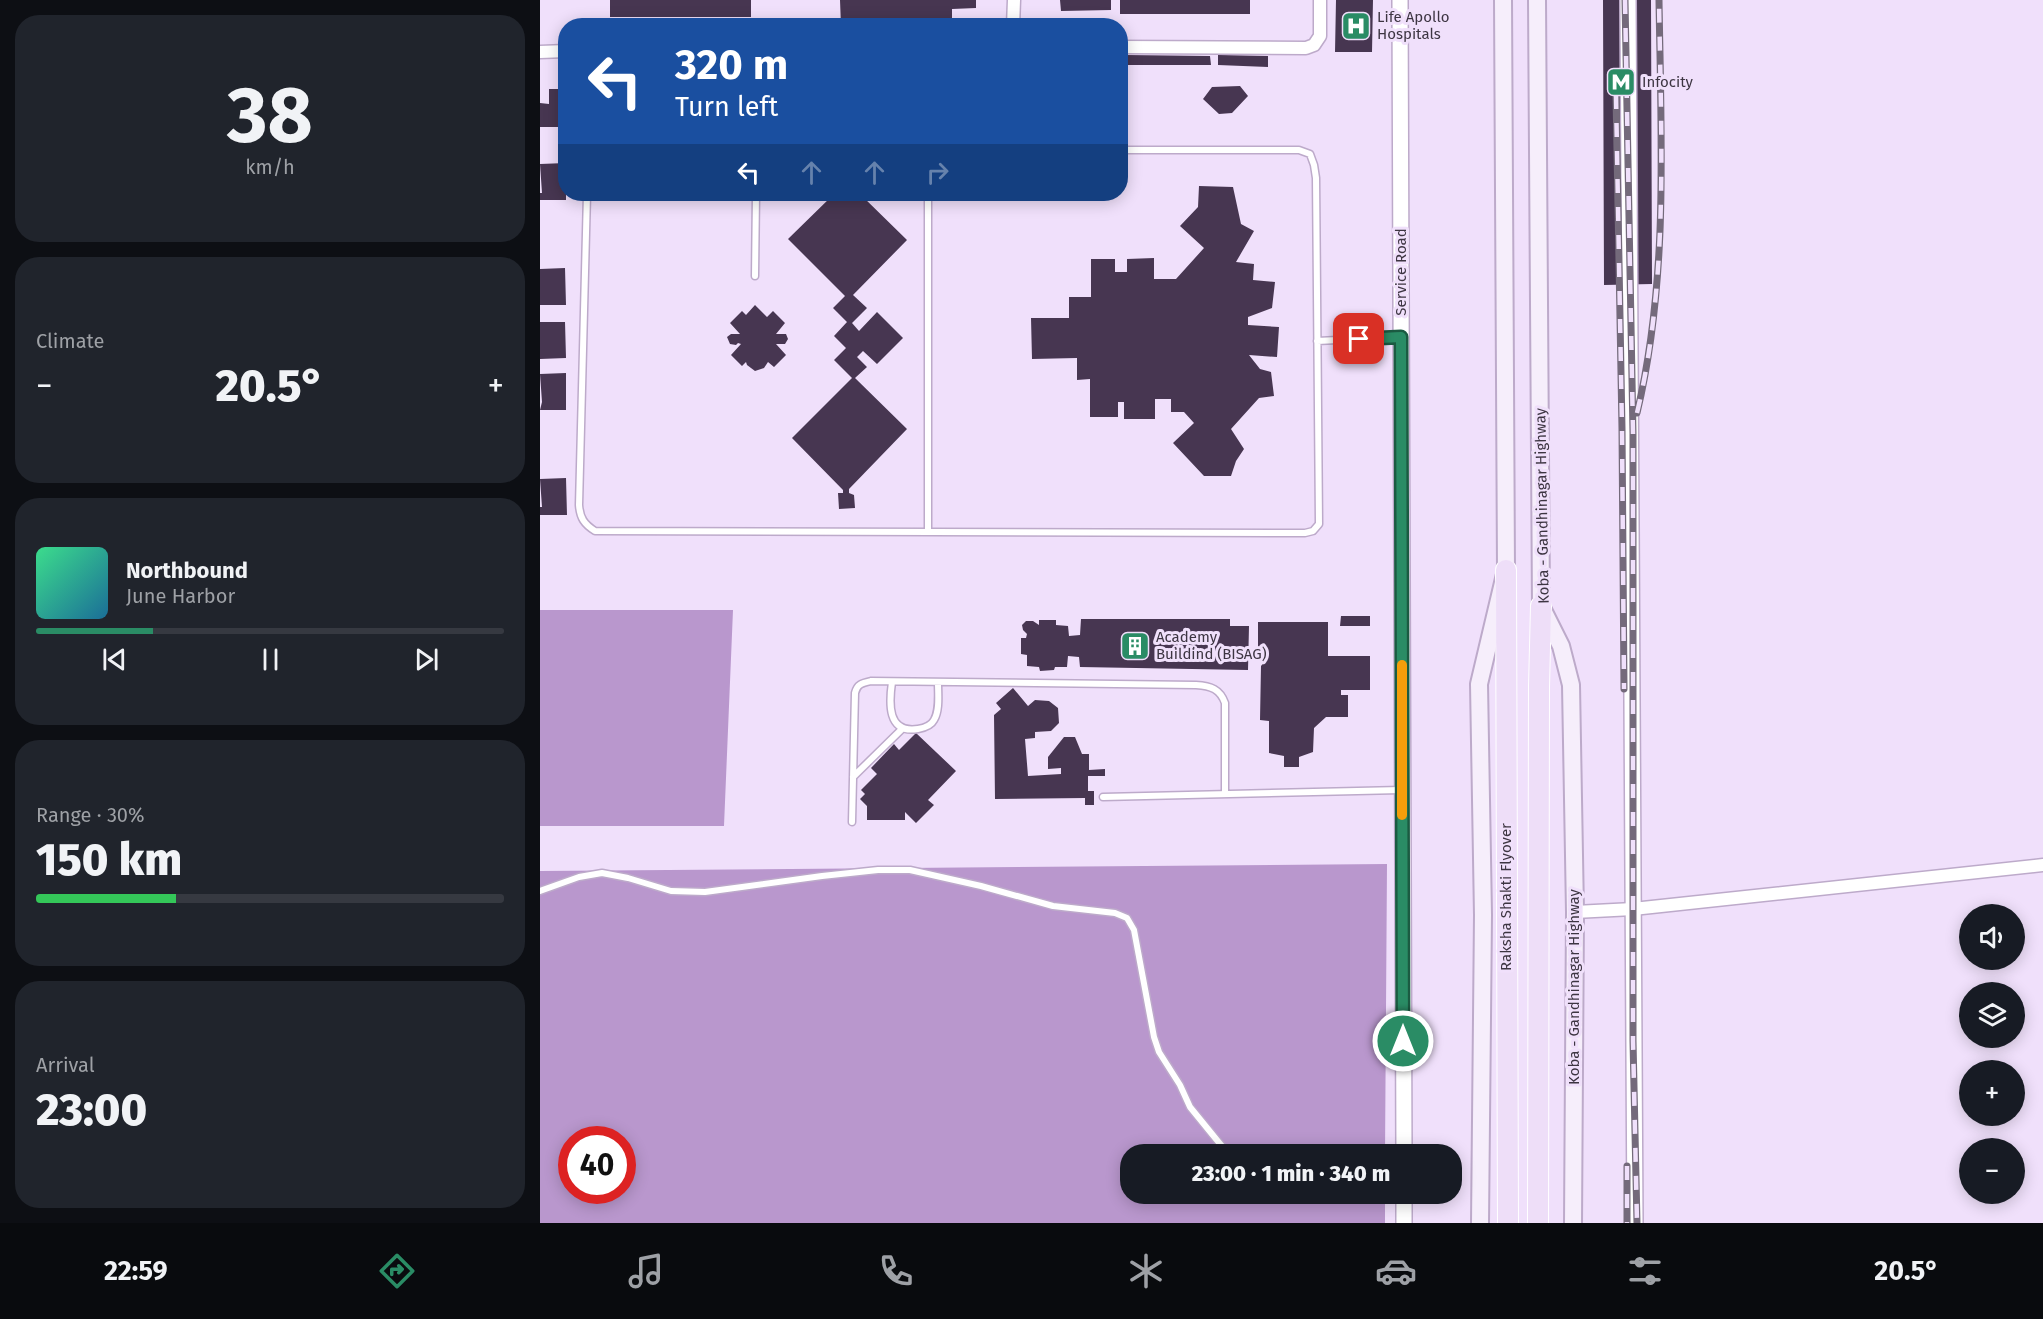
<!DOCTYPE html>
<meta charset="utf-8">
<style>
:root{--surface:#171b24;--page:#20242c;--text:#f1f3f6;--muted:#9ea1a6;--line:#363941;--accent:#2a8c65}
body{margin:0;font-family:"Fira Sans",sans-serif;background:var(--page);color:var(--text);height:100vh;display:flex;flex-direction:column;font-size:22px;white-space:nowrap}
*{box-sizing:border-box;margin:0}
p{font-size:20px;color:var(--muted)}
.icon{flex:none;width:33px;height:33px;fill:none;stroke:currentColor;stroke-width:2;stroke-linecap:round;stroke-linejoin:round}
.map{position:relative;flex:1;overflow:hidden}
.sheet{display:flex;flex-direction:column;gap:15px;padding:15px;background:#0d0f14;width:540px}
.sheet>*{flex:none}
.guide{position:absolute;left:18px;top:18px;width:570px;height:183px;border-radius:24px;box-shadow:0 3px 15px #0003;background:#1a4fa0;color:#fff;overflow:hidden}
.fabs{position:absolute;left:1419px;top:904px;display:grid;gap:12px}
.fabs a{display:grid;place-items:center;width:66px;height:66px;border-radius:50%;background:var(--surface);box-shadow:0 3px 15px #0003;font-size:30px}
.speed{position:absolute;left:18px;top:1126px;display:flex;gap:12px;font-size:30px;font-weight:700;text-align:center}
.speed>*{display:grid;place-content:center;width:78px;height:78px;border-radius:50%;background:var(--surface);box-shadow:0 3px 15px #0003;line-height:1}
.speed .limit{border:9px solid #d22;background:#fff;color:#111}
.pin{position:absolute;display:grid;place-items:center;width:51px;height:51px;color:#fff;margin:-26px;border-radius:12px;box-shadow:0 3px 9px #0006}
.me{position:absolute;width:66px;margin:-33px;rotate:0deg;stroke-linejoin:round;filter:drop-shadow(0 0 4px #0008)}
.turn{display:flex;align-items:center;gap:21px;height:126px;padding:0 18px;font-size:27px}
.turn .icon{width:78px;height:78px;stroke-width:2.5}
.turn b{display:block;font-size:42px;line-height:51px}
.lanes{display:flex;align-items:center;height:57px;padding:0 18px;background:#0003;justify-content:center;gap:30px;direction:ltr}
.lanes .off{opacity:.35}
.big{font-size:45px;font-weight:800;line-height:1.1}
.sheet .tile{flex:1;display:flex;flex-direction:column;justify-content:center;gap:9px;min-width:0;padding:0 21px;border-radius:24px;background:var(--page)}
.sheet .dial{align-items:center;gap:0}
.dial b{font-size:78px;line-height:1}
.song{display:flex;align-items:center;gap:18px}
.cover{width:72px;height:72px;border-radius:9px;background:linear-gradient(135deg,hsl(150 70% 55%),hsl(200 70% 35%))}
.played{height:6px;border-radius:3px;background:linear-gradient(90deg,var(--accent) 25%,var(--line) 25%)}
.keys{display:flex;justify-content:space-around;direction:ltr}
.heat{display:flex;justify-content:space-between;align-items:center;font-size:33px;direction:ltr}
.charge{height:9px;border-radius:4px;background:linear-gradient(90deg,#34c759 30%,var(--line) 0)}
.trip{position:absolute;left:580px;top:1144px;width:342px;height:60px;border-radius:24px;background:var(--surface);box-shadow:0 3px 15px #0003;font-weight:800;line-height:60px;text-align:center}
.tab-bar{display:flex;height:96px;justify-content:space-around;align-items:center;background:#090b0e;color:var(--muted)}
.tab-bar .icon{width:42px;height:42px}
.tab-bar .on{color:var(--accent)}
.tab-bar b{font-size:27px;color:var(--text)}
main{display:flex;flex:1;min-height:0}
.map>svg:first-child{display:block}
.forest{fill:#b997cd;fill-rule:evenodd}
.building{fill:#473651}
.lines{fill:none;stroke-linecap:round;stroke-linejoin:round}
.service-casing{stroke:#bdaaca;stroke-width:9}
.minor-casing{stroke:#bdaaca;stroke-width:15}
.tertiary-casing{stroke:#bdaaca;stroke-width:18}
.secondary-casing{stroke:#bdaaca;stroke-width:20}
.primary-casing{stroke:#fff;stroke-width:22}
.service{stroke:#fff;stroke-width:6}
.minor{stroke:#fff;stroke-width:12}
.tertiary{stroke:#fff;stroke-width:15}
.secondary{stroke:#f6eefb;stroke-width:16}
.primary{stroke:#eedef8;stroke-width:20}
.rail-casing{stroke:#746a7b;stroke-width:7}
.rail{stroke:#f0e0fb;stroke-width:4.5;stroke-dasharray:14;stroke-linecap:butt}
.route-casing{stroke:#1b5b42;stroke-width:15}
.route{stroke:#2a8c65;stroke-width:10}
.slow{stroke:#f59e0b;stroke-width:10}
.labels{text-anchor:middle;stroke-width:6;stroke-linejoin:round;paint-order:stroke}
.poi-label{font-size:15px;fill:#3d3542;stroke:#f0e0fb;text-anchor:start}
.street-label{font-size:15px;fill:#3d3542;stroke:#f0e0fb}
</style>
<main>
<section class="sheet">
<div class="tile dial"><b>38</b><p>km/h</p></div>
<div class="tile"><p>Climate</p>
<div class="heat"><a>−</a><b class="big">20.5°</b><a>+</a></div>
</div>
<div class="tile">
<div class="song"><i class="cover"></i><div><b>Northbound</b><p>June Harbor</p></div></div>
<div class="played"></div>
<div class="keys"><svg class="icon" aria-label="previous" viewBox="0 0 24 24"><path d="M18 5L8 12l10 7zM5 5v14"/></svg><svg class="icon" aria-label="pause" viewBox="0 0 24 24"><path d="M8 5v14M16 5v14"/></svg><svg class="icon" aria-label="next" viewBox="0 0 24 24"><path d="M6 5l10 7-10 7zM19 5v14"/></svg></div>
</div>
<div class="tile"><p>Range · 30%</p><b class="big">150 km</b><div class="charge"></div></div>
<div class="tile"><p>Arrival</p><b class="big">23:00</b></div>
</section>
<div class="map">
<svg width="1503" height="1223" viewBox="0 0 1503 1223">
<rect width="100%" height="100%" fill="#f0e0fb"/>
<path class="forest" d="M0,610H193L184,826H0Z
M847,864L845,1155H591V1194H845V1223H0V871ZM32,1140H82V1191H32Z"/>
<path class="building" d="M70,0H211V17H70Z
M300,0H436V8L412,9V22L301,26Z
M520,0H571V10L521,11Z
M580,0H710V14H580Z
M796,0H833L832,52H795Z
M1063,0H1111L1112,284L1064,285Z
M586,55L670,56L671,65H585Z
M678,55L728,56V67L678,65Z
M700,86L708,96L692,113L679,114L663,99L672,87Z
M9,89H26V127H0V103L9,104Z
M26,163V200H0V193H2L0,164Z
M659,186L693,187L701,224L714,231L696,262L714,264L713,280L735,282L732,308L708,317V325L739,327L737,357L709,355L720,369L731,372L734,396L719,398L691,429L704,449L696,461L691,476H664L633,443L654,423L644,412H631V399H615V419H584V402H578V417H550V379L537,380V358L492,359L491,318H529V297H551V259H575V272H587V259L614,258V279H636L664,248L640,226L658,207Z
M294,194H320L367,240L313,295L327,308L312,323L319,331L337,312L363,338L337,364L323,351L317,357L327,367L315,378L367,429L309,489V493L314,495L315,508L299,509L298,493H303V490L252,438L312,378L294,360L306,348L294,336L307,322L293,308L305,296L248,239Z
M25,268L26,305H0V269Z
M215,305L227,317L233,311L245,323L236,334H246L248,339L245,344H236L246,355L234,367L228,362L224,368L215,371L207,365L206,362L202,366L191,355L201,344L198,343L196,345L190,344L187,337L191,334H200L190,323L202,311L206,315Z
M0,322H25L26,358L0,359Z
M26,373V410H0L2,402L0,374Z
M26,478L27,515H0V507H2L0,479Z
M801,616H830V626H800Z
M541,619H690V626H709L708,670L540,667L539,657L528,656L527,667H515L514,670L500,671L499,667L487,666V655L481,654V638H486L487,634L483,630L482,625L486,621H493L499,625V620H516V625L528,626L529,636L540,635Z
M718,622H788V656H830V690H801V695H808V717H786L774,728L773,752L759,757V767H744V756L729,753V721L720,720L721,666L726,660L725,653H718Z
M473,688L488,706L495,700L509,701L518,708L519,723L511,731L495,732V738L485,739L488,776L521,774V768L508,769V757L524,737H535L542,754H549V770L565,769V776H548V791H554V805H545V798L455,799L454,715L461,709L456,703Z
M376,733L416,771L388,800L394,805L376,823L365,812V820H327V806L320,799L325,794L321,790L337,774L331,768L354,744L359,750Z"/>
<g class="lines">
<g class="service-casing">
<path id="service" d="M47,194L39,505C40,518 44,524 55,531L765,533L773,531L779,524L776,178L774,165L770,154L759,150H580
M388,194V531
M215,276L216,194
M777,341L860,337
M352,682C349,703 347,734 378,729C384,728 391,726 394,720C400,710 398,694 398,683
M313,777L363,728
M563,797L861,790
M312,822L315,693C317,684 322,683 331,681L656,685C671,686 680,689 685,703V793
M0,891L39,877L62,873L88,878L131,891L165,892L282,876L338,870H370L441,886L513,906L575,913L587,918L594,930L614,1037L619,1052L640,1085L650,1107L685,1150"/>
</g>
<g class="minor-casing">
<path id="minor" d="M473,26L474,0
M580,47L766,48L774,45L780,36V0
M0,52L26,51
M1035,912L1093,909L1503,865"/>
</g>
<g class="tertiary-casing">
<path id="tertiary" d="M860,0L864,1155
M1088,0L1095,1223
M864,1194V1223"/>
</g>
<g class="secondary-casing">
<path id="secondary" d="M997,0L1001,606L1021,646L1031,685L1035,912L1033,1223
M940,1223L943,915L939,684L966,570L963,0"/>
</g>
<g class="primary-casing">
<path id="primary" d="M966,570L968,1223
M998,1223L999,687L1001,606"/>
</g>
<use href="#service" class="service"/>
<use href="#minor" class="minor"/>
<use href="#tertiary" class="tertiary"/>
<use href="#secondary" class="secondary"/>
<use href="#primary" class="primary"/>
<g class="rail-casing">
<path id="rail" d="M1085,0L1093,433V1041L1097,1223
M1076,95L1082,429L1084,689
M1097,413C1129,279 1121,137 1119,0
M1087,1166V1223"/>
</g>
<use href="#rail" class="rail"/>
</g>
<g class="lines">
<g class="route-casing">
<path id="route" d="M819,339L861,337L863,1041"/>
</g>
<use href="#route" class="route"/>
<path class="slow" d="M862,665V815"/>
</g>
<defs>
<g id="hospital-square" transform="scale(1.5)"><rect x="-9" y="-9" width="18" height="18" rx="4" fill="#2a8c65" stroke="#f0e0fb"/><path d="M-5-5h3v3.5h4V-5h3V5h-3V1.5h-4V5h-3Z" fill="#fff"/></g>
<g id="metro-square" transform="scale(1.5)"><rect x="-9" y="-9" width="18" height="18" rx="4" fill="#2a8c65" stroke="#f0e0fb"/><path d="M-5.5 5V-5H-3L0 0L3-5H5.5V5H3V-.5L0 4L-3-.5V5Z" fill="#fff"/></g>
<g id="building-square" transform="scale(1.5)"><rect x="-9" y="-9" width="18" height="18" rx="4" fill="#2a8c65" stroke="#f0e0fb"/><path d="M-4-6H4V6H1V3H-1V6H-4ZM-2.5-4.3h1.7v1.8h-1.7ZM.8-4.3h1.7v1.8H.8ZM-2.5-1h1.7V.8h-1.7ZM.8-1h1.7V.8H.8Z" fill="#fff"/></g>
</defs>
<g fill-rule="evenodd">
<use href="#hospital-square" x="816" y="26"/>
<use href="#metro-square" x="1081" y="82"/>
<use href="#building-square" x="595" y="646"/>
</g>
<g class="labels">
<g class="poi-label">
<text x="837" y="22">Life Apollo<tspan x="837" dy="17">Hospitals</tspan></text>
<text x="1102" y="87">Infocity</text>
<text x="616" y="642">Academy<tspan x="616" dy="17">Buildind (BISAG)</tspan></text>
</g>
<g class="street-label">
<text transform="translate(861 272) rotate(-90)" y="5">Service Road</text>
<text transform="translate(1002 506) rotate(-91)" y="5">Koba - Gandhinagar Highway</text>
<text transform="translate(966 897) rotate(-90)" y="5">Raksha Shakti Flyover</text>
<text transform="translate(1034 987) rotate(-90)" y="5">Koba - Gandhinagar Highway</text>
</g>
</g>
</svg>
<div class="fabs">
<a><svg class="icon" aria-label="sound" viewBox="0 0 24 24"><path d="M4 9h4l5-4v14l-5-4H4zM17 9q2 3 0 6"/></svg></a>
<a><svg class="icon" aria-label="layers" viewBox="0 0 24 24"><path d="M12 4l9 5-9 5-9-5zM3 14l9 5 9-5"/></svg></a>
<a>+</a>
<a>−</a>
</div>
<div class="speed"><div class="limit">40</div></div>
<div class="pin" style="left:819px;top:339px;background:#d93025"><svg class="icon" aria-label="arrive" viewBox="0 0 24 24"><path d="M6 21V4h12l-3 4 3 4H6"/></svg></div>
<svg class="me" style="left:863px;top:1041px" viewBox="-20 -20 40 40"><circle r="17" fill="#2a8c65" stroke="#fff" stroke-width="3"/><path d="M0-11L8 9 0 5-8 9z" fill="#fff"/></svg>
<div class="trip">23:00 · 1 min · 340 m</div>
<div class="guide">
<div class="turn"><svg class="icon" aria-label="left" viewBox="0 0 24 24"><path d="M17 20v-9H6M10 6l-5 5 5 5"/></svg><div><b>320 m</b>Turn left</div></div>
<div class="lanes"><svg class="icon" aria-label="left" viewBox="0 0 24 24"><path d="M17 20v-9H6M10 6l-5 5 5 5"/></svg><svg class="icon off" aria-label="ahead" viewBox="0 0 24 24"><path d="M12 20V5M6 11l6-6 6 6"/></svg><svg class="icon off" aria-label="ahead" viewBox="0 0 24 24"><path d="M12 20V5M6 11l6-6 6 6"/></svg><svg class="icon off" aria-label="right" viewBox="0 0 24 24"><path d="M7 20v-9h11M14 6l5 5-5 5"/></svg></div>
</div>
</div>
</main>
<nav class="tab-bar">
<b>22:59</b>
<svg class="icon on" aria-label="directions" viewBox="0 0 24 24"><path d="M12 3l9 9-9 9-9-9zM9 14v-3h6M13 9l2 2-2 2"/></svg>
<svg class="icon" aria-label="music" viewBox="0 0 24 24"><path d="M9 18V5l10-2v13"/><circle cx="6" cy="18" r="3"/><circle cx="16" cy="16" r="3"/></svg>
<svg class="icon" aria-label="phone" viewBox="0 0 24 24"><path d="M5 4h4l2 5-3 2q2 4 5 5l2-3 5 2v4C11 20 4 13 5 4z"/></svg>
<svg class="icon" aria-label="climate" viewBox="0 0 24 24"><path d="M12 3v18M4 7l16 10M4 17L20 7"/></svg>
<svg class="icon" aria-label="car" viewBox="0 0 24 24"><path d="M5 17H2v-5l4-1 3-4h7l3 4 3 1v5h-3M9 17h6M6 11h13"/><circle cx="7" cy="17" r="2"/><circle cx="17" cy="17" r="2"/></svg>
<svg class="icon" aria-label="filters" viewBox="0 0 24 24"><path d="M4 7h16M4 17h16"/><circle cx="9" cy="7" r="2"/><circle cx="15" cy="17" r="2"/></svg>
<b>20.5°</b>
</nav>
